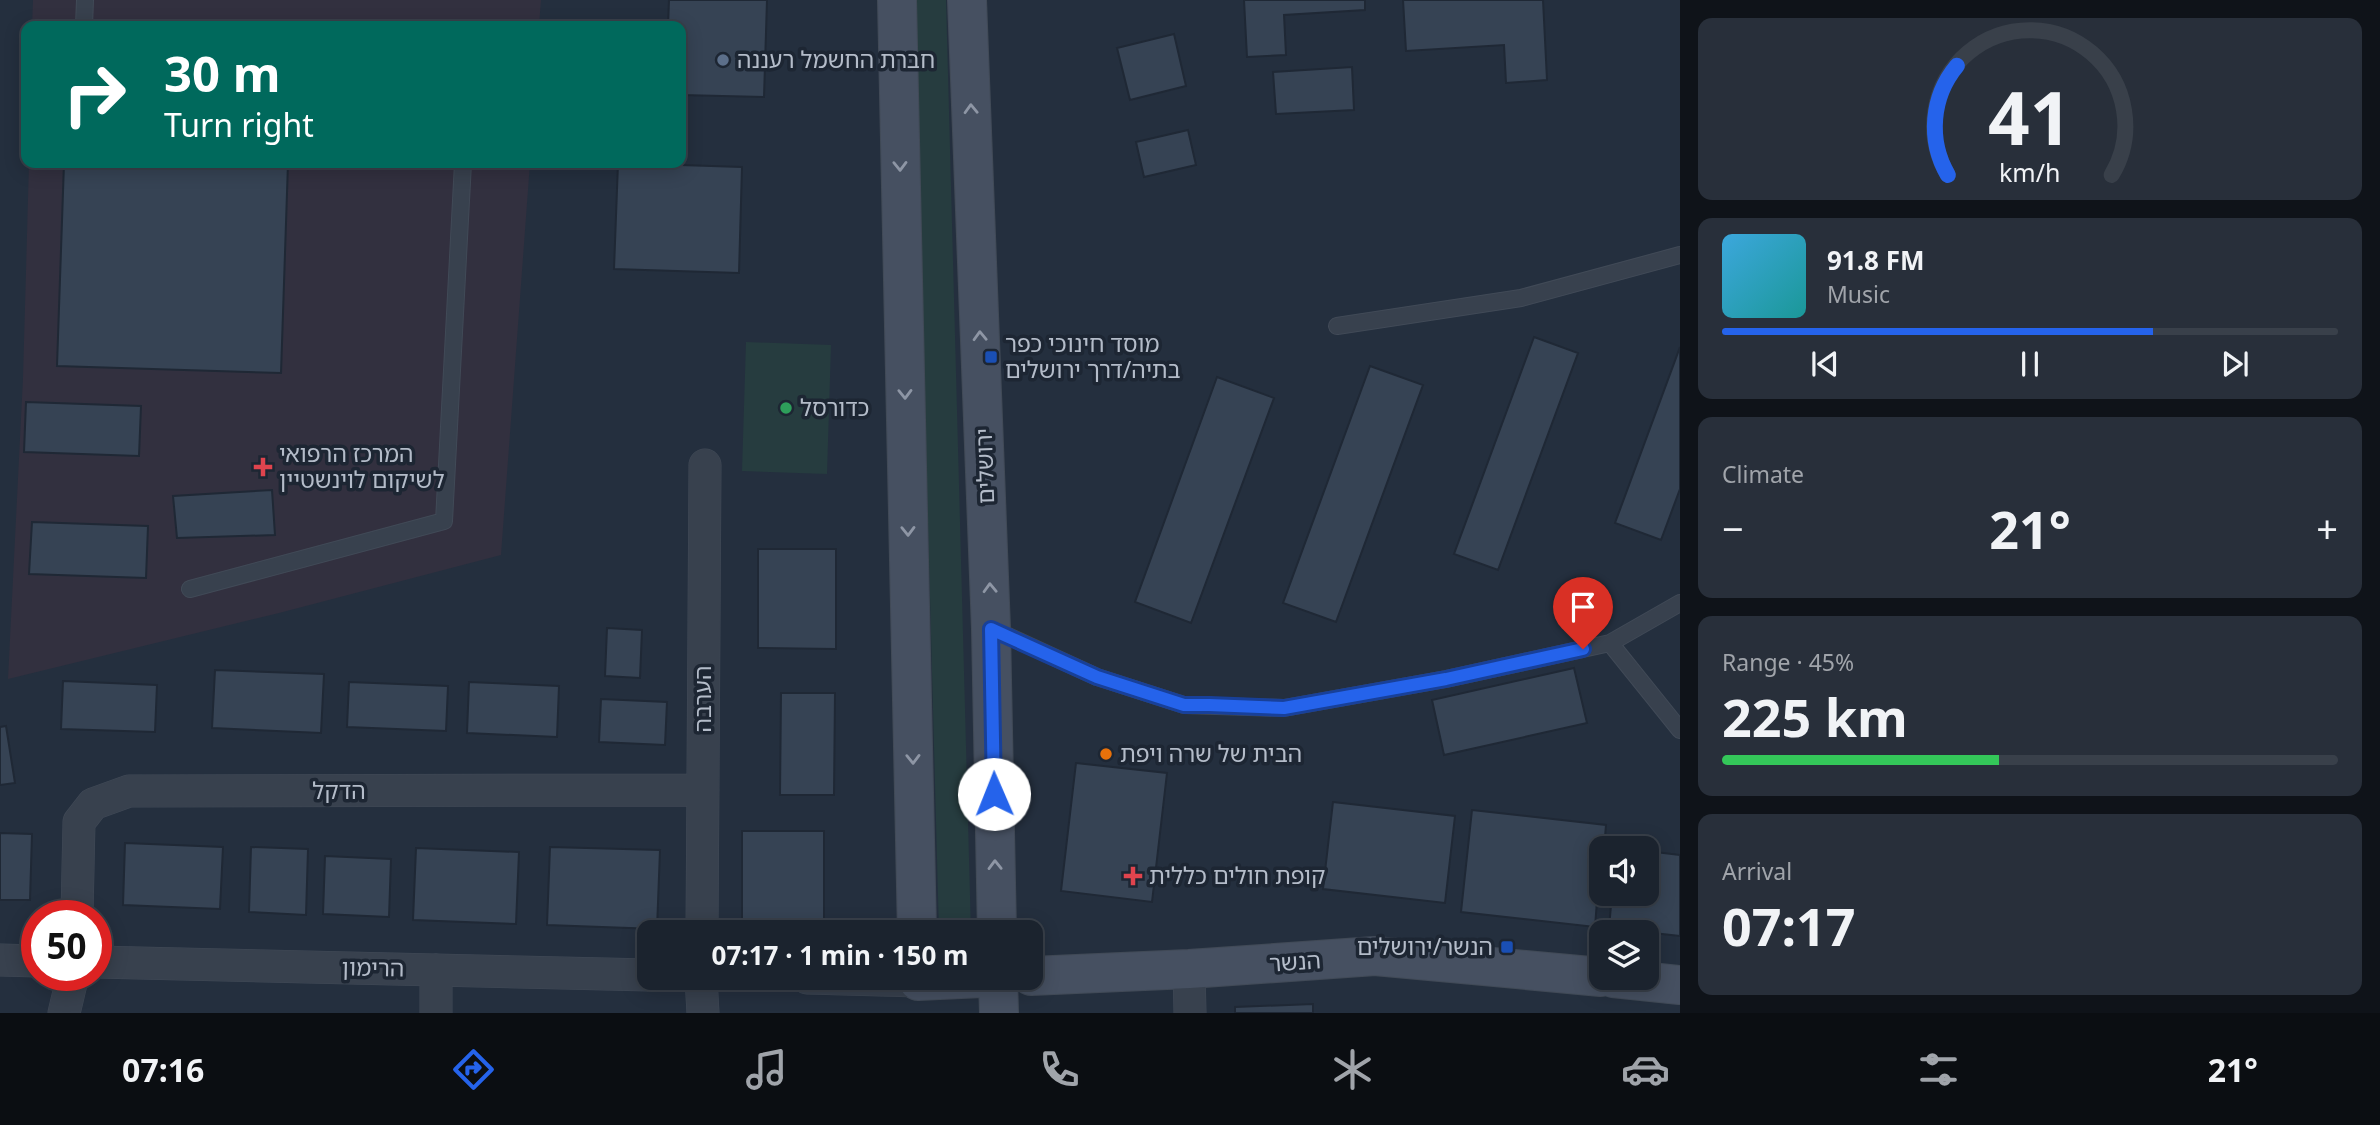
<!DOCTYPE html>
<meta charset="utf-8">
<style>
:root{--surface:#1b232e;--page:#282f3a;--text:#f1f3f6;--muted:#a0a4aa;--line:#39404a;--accent:#2563eb}
body{margin:0;font-family:"Noto Sans","Noto Sans Hebrew",sans-serif;background:var(--page);color:var(--text);height:100vh;display:flex;flex-direction:column;font-size:26px;white-space:nowrap}
*{box-sizing:border-box;margin:0}
p{font-size:23px;color:var(--muted)}
.icon{flex:none;width:38px;height:38px;fill:none;stroke:currentColor;stroke-width:2;stroke-linecap:round;stroke-linejoin:round}
.map{position:relative;flex:1;overflow:hidden}
.drawer{display:flex;flex-direction:column;gap:18px;padding:18px;background:#0f1319;width:700px}
.drawer>*{flex:none}
.hud{position:absolute;left:21px;top:21px;width:665px;height:147px;border-radius:14px;box-shadow:0 4px 18px #0003,0 0 0 2px var(--line);background:#00695c;color:#fff;overflow:hidden}
.tools{position:absolute;left:1589px;top:836px;display:grid;gap:14px}
.tools a{display:grid;place-items:center;width:70px;height:70px;border-radius:14px;background:var(--surface);box-shadow:0 4px 18px #0003,0 0 0 2px var(--line);font-size:35px}
.speed{position:absolute;left:21px;top:900px;display:flex;gap:14px;font-size:35px;font-weight:700;text-align:center}
.speed>*{display:grid;place-content:center;width:91px;height:91px;border-radius:50%;background:var(--surface);box-shadow:0 4px 18px #0003,0 0 0 2px var(--line);line-height:1}
.speed .limit{border:10px solid #d22;background:#fff;color:#111}
.pin{position:absolute;display:grid;place-items:center;width:60px;height:60px;color:#fff;margin:-72px -30px;border-radius:50% 50% 50% 0;rotate:-45deg;box-shadow:0 0 7px #0007}
.pin .icon{rotate:45deg}
.me{position:absolute;width:77px;margin:-38px;rotate:359deg;stroke-linejoin:round;filter:drop-shadow(0 0 5px #0008)}
.turn{display:flex;align-items:center;gap:24px;height:147px;padding:0 28px;font-size:32px}
.turn .icon{width:91px;height:91px;stroke-width:2.5}
.turn b{display:block;font-size:49px;line-height:60px}
.big{font-size:52px;font-weight:700;line-height:1.1}
.drawer .tile{flex:1;display:flex;flex-direction:column;justify-content:center;gap:10px;min-width:0;padding:0 24px;border-radius:14px;background:var(--page)}
.drawer .dial{align-items:center;gap:0}
.dial svg{height:182px;overflow:visible;fill:none;stroke:var(--line);stroke-width:7;stroke-linecap:round;text-anchor:middle}
.dial text{fill:var(--text);stroke:none}
.song{display:flex;align-items:center;gap:21px}
.cover{width:84px;height:84px;border-radius:10px;background:linear-gradient(135deg,hsl(200 70% 55%),hsl(180 70% 35%))}
.played{height:7px;border-radius:4px;background:linear-gradient(90deg,var(--accent) 70%,var(--line) 70%)}
.keys{display:flex;justify-content:space-around;direction:ltr}
.heat{display:flex;justify-content:space-between;align-items:center;font-size:38px;direction:ltr}
.charge{height:10px;border-radius:5px;background:linear-gradient(90deg,#34c759 45%,var(--line) 0)}
.trip{position:absolute;left:637px;top:920px;width:406px;height:70px;border-radius:14px;background:var(--surface);box-shadow:0 4px 18px #0003,0 0 0 2px var(--line);font-weight:700;line-height:70px;text-align:center}
.menu{display:flex;height:112px;justify-content:space-around;align-items:center;background:#0b0e12;color:var(--muted)}
.menu .icon{width:49px;height:49px}
.menu .on{color:var(--accent)}
.menu b{font-size:32px;color:var(--text)}
main{display:flex;flex:1;min-height:0}
.map>svg:first-child{display:block}
.medical{fill:#32303f}
.green{fill:#263c3f}
.building{fill:#364354;stroke:#1f2835;stroke-width:2}
.lines{fill:none;stroke-linecap:round;stroke-linejoin:round}
.lane-casing{stroke:#414a57;stroke-width:18}
.street-casing{stroke:#414a57;stroke-width:33}
.secondary-casing{stroke:#414a57;stroke-width:40}
.lane{stroke:#38414e;stroke-width:16}
.street{stroke:#38414e;stroke-width:32}
.secondary{stroke:#465061;stroke-width:38}
.oneway{stroke:#8e96a5}
.route-casing{stroke:#184099;stroke-width:18}
.route{stroke:#2563eb;stroke-width:12}
.service-dot{fill:#5c6f8a;stroke:#1d2633;stroke-width:2.5}
.transit-dot{fill:#1a4fb4;stroke:#1d2633;stroke-width:2.5}
.leisure-dot{fill:#2e9e5b;stroke:#1d2633;stroke-width:2.5}
.health-dot{fill:#e0444e;stroke:#1d2633;stroke-width:2.5}
.food-dot{fill:#e8710a;stroke:#1d2633;stroke-width:2.5}
.labels{text-anchor:middle;stroke-width:7;stroke-linejoin:round;paint-order:stroke}
.poi-label{font-size:23px;fill:#b4bcc9;stroke:#1d2633;text-anchor:start}
.street-label{font-size:23px;fill:#b4bcc9;stroke:#1d2633}
</style>
<main>
<div class="map">
<svg width="1680" height="1013" viewBox="0 0 1680 1013">
<rect width="100%" height="100%" fill="#242f3e"/>
<path class="medical" d="M33,0H541L539,26H32Z
M29,163H530L501,555L279,613L8,679L23,378Z"/>
<path class="green" d="M914,0H946L971,933H939Z
M746,342L831,345L827,474L742,471Z"/>
<path class="building" d="M669,0H767L764,97L681,95V26H668Z
M1244,0H1365V10L1284,15L1286,55L1247,57Z
M1403,0H1543L1547,80L1506,83L1504,45L1406,51Z
M1174,34L1186,86L1130,100L1117,48Z
M1352,67L1354,110L1276,114L1273,72Z
M1188,130L1196,165L1144,177L1136,142Z
M64,163H288L281,373L57,366Z
M618,163L742,167L739,273L614,269Z
M1534,337L1578,353L1498,570L1454,554Z
M1680,347V489L1661,540L1615,523Z
M1370,366L1423,385L1336,622L1283,603Z
M1217,377L1274,398L1191,623L1135,602Z
M26,402L141,406L139,456L24,452Z
M272,490L275,535L177,538L173,496Z
M32,522L148,526L146,578L29,574Z
M758,549H836V649L758,648Z
M607,628L642,630L640,678L605,676Z
M1574,668L1587,723L1444,755L1432,700Z
M215,670L324,674L321,733L212,728Z
M63,681L157,685L155,732L61,729Z
M349,682L448,686L446,731L347,727Z
M469,682L559,686L557,737L467,733Z
M781,693H835L834,795H780Z
M601,699L667,702L665,745L599,742Z
M6,726L15,783L0,785V727Z
M1076,763L1167,773L1152,902L1061,891Z
M1333,802L1455,816L1445,903L1323,889Z
M1472,810L1606,825L1604,849H1601L1595,927L1461,912Z
M742,831H824V927L742,926Z
M0,833L32,834L30,900H0Z
M125,843L223,847L220,909L123,905Z
M251,847L308,849L306,915L249,912Z
M550,847L660,850L657,929L547,925Z
M416,848L519,852L516,924L413,920Z
M1647,851L1680,855V936L1609,928L1612,894H1647Z
M325,856L391,859L389,917L323,914Z
M1313,1004V1013H1235V1007Z"/>
<g class="lines">
<g class="lane-casing">
<path id="lane" d="M84,26L85,0
M1337,326L1521,298L1680,255
M190,589L444,521L463,163
M993,629L1097,677L1184,705L1284,708L1446,679L1610,643L1680,730
M1610,643L1680,603"/>
</g>
<g class="street-casing">
<path id="street" d="M77,915L79,822L93,804L129,791L703,790
M702,933L705,465
M0,960L37,961
M96,962L649,975
M1189,969L1190,1013
M436,970V1013
M701,978L703,1013
M807,978L918,981
M64,1013L73,975"/>
</g>
<g class="secondary-casing">
<path id="secondary" d="M897,0L917,933
M967,0L991,629L997,933
M1031,976L1189,969L1375,956L1601,977
M998,978L999,1013
M1613,978L1680,985
M918,981L982,978"/>
</g>
<use href="#lane" class="lane"/>
<use href="#street" class="street"/>
<use href="#secondary" class="secondary"/>
</g>
<defs><path id="oneway-chevron" d="M-2-3.5L2.5 0L-2 3.5" fill="none" stroke-width="1.6" stroke-linecap="round" stroke-linejoin="round" transform="scale(1.75)"/></defs>
<g class="oneway">
<use href="#oneway-chevron" transform="translate(971 109) rotate(-92)"/>
<use href="#oneway-chevron" transform="translate(900 166) rotate(89)"/>
<use href="#oneway-chevron" transform="translate(980 336) rotate(-92)"/>
<use href="#oneway-chevron" transform="translate(905 394) rotate(89)"/>
<use href="#oneway-chevron" transform="translate(908 531) rotate(89)"/>
<use href="#oneway-chevron" transform="translate(990 588) rotate(-92)"/>
<use href="#oneway-chevron" transform="translate(913 759) rotate(89)"/>
<use href="#oneway-chevron" transform="translate(995 865) rotate(-91)"/>
</g>
<g class="lines">
<g class="route-casing">
<path id="route" d="M994,794L991,629L1097,677L1184,705H1209L1284,708L1446,679L1583,649"/>
</g>
<use href="#route" class="route"/>
</g>
<circle class="service-dot" cx="723" cy="60" r="7"/>
<g class="transit-dot">
<rect x="984" y="350" width="14" height="14" rx="3.5"/>
<rect x="1500" y="940" width="14" height="14" rx="3.5"/>
</g>
<circle class="leisure-dot" cx="786" cy="408" r="7"/>
<g class="health-dot">
<path d="M259.5 456.5h7v7h7v7h-7v7h-7v-7h-7v-7h7z"/>
<path d="M1129.5 865.5h7v7h7v7h-7v7h-7v-7h-7v-7h7z"/>
</g>
<circle class="food-dot" cx="1106" cy="754" r="7"/>
<g class="labels">
<g class="poi-label">
<text x="737" y="68">חברת החשמל רעננה</text>
<text x="1005" y="352">מוסד חינוכי כפר<tspan x="1005" dy="26">בתיה/דרך ירושלים</tspan></text>
<text x="800" y="416">כדורסל</text>
<text x="279" y="462">המרכז הרפואי<tspan x="279" dy="26">לשיקום לוינשטיין</tspan></text>
<text x="1120" y="762">הבית של שרה ויפת</text>
<text x="1149" y="884">קופת חולים כללית</text>
<text x="1493" y="955" text-anchor="end">הנשר/ירושלים</text>
</g>
<g class="street-label">
<text transform="translate(985 466) rotate(-92)" y="8">ירושלים</text>
<text transform="translate(703 699) rotate(-90)" y="8">הערבה</text>
<text x="339" y="799">הדקל</text>
<text transform="translate(1295 962) rotate(-4)" y="8">הנשר</text>
<text transform="translate(373 968) rotate(1)" y="8">הרימון</text>
</g>
</g>
</svg>
<div class="tools">
<a><svg class="icon" aria-label="sound" viewBox="0 0 24 24"><path d="M4 9h4l5-4v14l-5-4H4zM17 9q2 3 0 6"/></svg></a>
<a><svg class="icon" aria-label="layers" viewBox="0 0 24 24"><path d="M12 4l9 5-9 5-9-5zM3 14l9 5 9-5"/></svg></a>
</div>
<div class="speed"><div class="limit">50</div></div>
<div class="pin" style="left:1583px;top:649px;background:#d93025"><svg class="icon" aria-label="arrive" viewBox="0 0 24 24"><path d="M6 21V4h12l-3 4 3 4H6"/></svg></div>
<svg class="me" style="left:994px;top:794px" viewBox="-20 -20 40 40"><circle r="19" fill="#fff"/><path d="M0-13L10 11 0 6-10 11z" fill="#2563eb"/></svg>
<div class="trip">07:17 · 1 min · 150 m</div>
<div class="hud">
<div class="turn"><svg class="icon" aria-label="right" viewBox="0 0 24 24"><path d="M7 20v-9h11M14 6l5 5-5 5"/></svg><div><b>30 m</b>Turn right</div></div>
</div>
</div>
<section class="drawer">
<div class="tile dial"><svg viewBox="0 0 100 80">
<path d="M14 69A42 42 0 1 1 86 69"/>
<path d="M14 69A42 42 0 0 1 18 21" stroke="#2563eb"/>
<text x="50" y="56" font-size="32" font-weight="700">41</text>
<text x="50" y="72" font-size="11">km/h</text>
</svg></div>
<div class="tile">
<div class="song"><i class="cover"></i><div><b>91.8 FM</b><p>Music</p></div></div>
<div class="played"></div>
<div class="keys"><svg class="icon" aria-label="previous" viewBox="0 0 24 24"><path d="M18 5L8 12l10 7zM5 5v14"/></svg><svg class="icon" aria-label="pause" viewBox="0 0 24 24"><path d="M8 5v14M16 5v14"/></svg><svg class="icon" aria-label="next" viewBox="0 0 24 24"><path d="M6 5l10 7-10 7zM19 5v14"/></svg></div>
</div>
<div class="tile"><p>Climate</p>
<div class="heat"><a>−</a><b class="big">21°</b><a>+</a></div>
</div>
<div class="tile"><p>Range · 45%</p><b class="big">225 km</b><div class="charge"></div></div>
<div class="tile"><p>Arrival</p><b class="big">07:17</b></div>
</section>
</main>
<nav class="menu">
<b>07:16</b>
<svg class="icon on" aria-label="directions" viewBox="0 0 24 24"><path d="M12 3l9 9-9 9-9-9zM9 14v-3h6M13 9l2 2-2 2"/></svg>
<svg class="icon" aria-label="music" viewBox="0 0 24 24"><path d="M9 18V5l10-2v13"/><circle cx="6" cy="18" r="3"/><circle cx="16" cy="16" r="3"/></svg>
<svg class="icon" aria-label="phone" viewBox="0 0 24 24"><path d="M5 4h4l2 5-3 2q2 4 5 5l2-3 5 2v4C11 20 4 13 5 4z"/></svg>
<svg class="icon" aria-label="climate" viewBox="0 0 24 24"><path d="M12 3v18M4 7l16 10M4 17L20 7"/></svg>
<svg class="icon" aria-label="car" viewBox="0 0 24 24"><path d="M5 17H2v-5l4-1 3-4h7l3 4 3 1v5h-3M9 17h6M6 11h13"/><circle cx="7" cy="17" r="2"/><circle cx="17" cy="17" r="2"/></svg>
<svg class="icon" aria-label="filters" viewBox="0 0 24 24"><path d="M4 7h16M4 17h16"/><circle cx="9" cy="7" r="2"/><circle cx="15" cy="17" r="2"/></svg>
<b>21°</b>
</nav>
